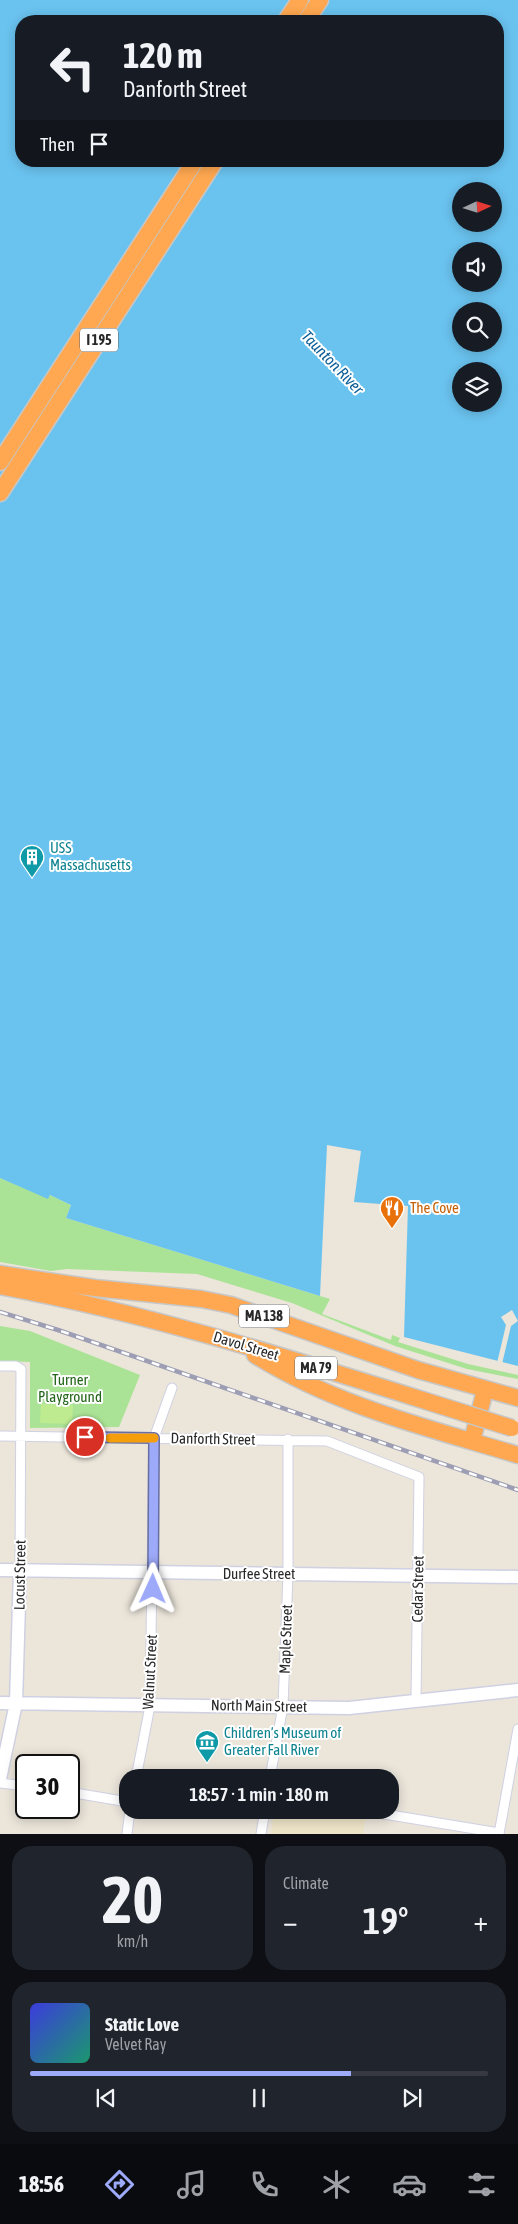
<!DOCTYPE html>
<meta charset="utf-8">
<style>
:root{--surface:#171b24;--page:#20242c;--text:#f1f3f6;--muted:#9ea1a6;--line:#363941;--accent:#9da9f9}
body{margin:0;font-family:"Asap Condensed",sans-serif;background:var(--page);color:var(--text);height:100vh;display:flex;flex-direction:column;font-size:19px;white-space:nowrap}
*{box-sizing:border-box;margin:0}
p{font-size:16px;color:var(--muted)}
.icon{flex:none;width:28px;height:28px;fill:none;stroke:currentColor;stroke-width:2;stroke-linecap:round;stroke-linejoin:round}
.map{position:relative;height:1834px;overflow:hidden}
.drawer{display:flex;flex-direction:column;gap:12px;padding:12px;background:#0d0f14;flex:1}
.drawer>*{flex:none}
.guide{position:absolute;left:15px;top:15px;width:489px;height:152px;border-radius:20px;box-shadow:0 2px 12px #0003;background:#171b24;color:var(--text);overflow:hidden}
.needle{width:32px;rotate:86deg}
.tools{position:absolute;left:452px;top:182px;display:grid;gap:10px}
.tools a{display:grid;place-items:center;width:50px;height:50px;border-radius:50%;background:var(--surface);box-shadow:0 2px 12px #0003;font-size:25px}
.speed{position:absolute;left:15px;top:1754px;display:flex;gap:10px;font-size:25px;font-weight:700;text-align:center}
.speed>*{display:grid;place-content:center;width:65px;height:65px;border-radius:50%;background:var(--surface);box-shadow:0 2px 12px #0003;line-height:1}
.speed .limit{border:2px solid #111;border-radius:8px;background:#fff;color:#111}
.pin{position:absolute;display:grid;place-items:center;width:42px;height:42px;color:#fff;margin:-21px;border:2px solid #fff;border-radius:50%;box-shadow:0 1px 5px #0007}
.me{position:absolute;width:55px;margin:-28px;rotate:1deg;stroke-linejoin:round;filter:drop-shadow(0 0 4px #0008)}
.turn{display:flex;align-items:center;gap:18px;height:105px;padding:0 25px;font-size:22px}
.turn .icon{width:65px;height:65px;stroke-width:2.5}
.turn b{display:block;font-size:35px;line-height:42px}
.then{display:flex;align-items:center;height:48px;padding:0 25px;background:#0003;gap:10px;font-size:19px}
.big{font-size:38px;font-weight:600;line-height:1.1}
.drawer .tile{flex:1;display:flex;flex-direction:column;justify-content:center;gap:8px;min-width:0;padding:0 18px;border-radius:20px;background:var(--page)}
.drawer .dial{align-items:center;gap:0}
.dial b{font-size:65px;line-height:1}
.song{display:flex;align-items:center;gap:15px}
.cover{width:60px;height:60px;border-radius:8px;background:linear-gradient(135deg,hsl(240 70% 55%),hsl(160 70% 35%))}
.played{height:5px;border-radius:2px;background:linear-gradient(90deg,var(--accent) 70%,var(--line) 70%)}
.keys{display:flex;justify-content:space-around;direction:ltr}
.heat{display:flex;justify-content:space-between;align-items:center;font-size:28px;direction:ltr}
.drawer .tiles{flex:1;display:grid;gap:12px;grid-template-columns:1fr 1fr}
.tile:last-child{grid-column:span 2}
.trip{position:absolute;left:119px;top:1769px;width:280px;height:50px;border-radius:20px;background:var(--surface);box-shadow:0 2px 12px #0003;font-weight:600;line-height:50px;text-align:center}
.dock{display:flex;height:80px;justify-content:space-around;align-items:center;background:#090b0e;color:var(--muted)}
.dock .icon{width:35px;height:35px}
.dock .active{color:var(--accent)}
.dock b{font-size:22px;color:var(--text)}
.map>svg:first-child{display:block}
.education{fill:#ede4c8}
.green{fill:#aae395}
.pitch{fill:#beeb90}
.water{fill:#6ac3ef;fill-rule:evenodd}
.pier{fill:#ebe5da}
.lines{fill:none;stroke-linecap:round;stroke-linejoin:round}
.street-casing{stroke:#cfd1e2;stroke-width:11}
.secondary-casing{stroke:#cfd1e2;stroke-width:15}
.highway-casing{stroke:#c7c7c7;stroke-width:19}
.street{stroke:#fff;stroke-width:9}
.secondary{stroke:#fff;stroke-width:12}
.highway{stroke:#ffa851;stroke-width:16}
.rail-casing{stroke:#9d9eb3;stroke-width:4.5}
.rail{stroke:#fff;stroke-width:2.5;stroke-dasharray:8;stroke-linecap:butt}
.highway-bridge-casing{stroke:#c7c7c7;stroke-width:19;stroke-linecap:butt}
.highway-bridge{stroke:#ffa851;stroke-width:16}
.route-casing{stroke:#666ea2;stroke-width:12}
.route{stroke:#9da9f9;stroke-width:9}
.slow{stroke:#f59e0b;stroke-width:9}
.labels{text-anchor:middle;stroke-width:4;stroke-linejoin:round;paint-order:stroke}
.shield{fill:#fff;stroke:#686868;stroke-width:1}
.shield-label{font-size:14px;font-weight:bold;fill:#282828}
.culture-label{font-size:15px;fill:#0d838f;stroke:#fff;text-anchor:start}
.food-label{font-size:15px;fill:#c56008;stroke:#fff;text-anchor:start}
.street-label{font-size:15px;fill:#282828;stroke:#fff}
.park-label{font-size:15px;fill:#236519;stroke:#fff}
.water-label{font-size:16px;font-style:italic;fill:#0c5f99;stroke:#fff}
</style>
<div class="map">
<svg width="518" height="1834" viewBox="0 0 518 1834">
<rect width="100%" height="100%" fill="#ebe5da"/>
<path class="education" d="M274,1810H328L366,1816L363,1834H271Z"/>
<path class="green" d="M0,1178L48,1198L50,1195L71,1205L66,1218L320,1296L330,1299L322,1314L391,1340L392,1335L400,1338L398,1342L468,1364L518,1375V1379L467,1369L395,1346L292,1303L197,1274L67,1269L51,1271L0,1262Z
M0,1326L30,1331L140,1375L119,1427L30,1428V1362L0,1361Z"/>
<path class="pitch" d="M41,1404L73,1405L72,1424L40,1423Z"/>
<path class="water" d="M0,0H518V1366L404,1337L408,1206L354,1202L361,1151L327,1145L320,1296L66,1218L71,1205L50,1195L48,1199L0,1178ZM21,21H498V161H21ZM461,191H494V224H461ZM461,251H494V284H461ZM461,311H494V344H461ZM461,371H494V404H461Z"/>
<path class="pier" d="M512,1310L518,1321L511,1326L502,1364L497,1363L506,1325L501,1317Z"/>
<g class="lines">
<g class="street-casing">
<path id="street" d="M0,1366H16L21,1369L20,1570
M0,1436L327,1441L419,1477L416,1700
M136,1778L150,1706L154,1438L172,1388
M270,1778L283,1706L288,1574V1439
M0,1783L26,1786
M69,1792L128,1802
M360,1810L499,1833
M127,1834L130,1810
M261,1834L265,1810
M499,1834L518,1729"/>
</g>
<g class="secondary-casing">
<path id="secondary" d="M0,1570L518,1577
M0,1703L349,1708L518,1690
M0,1779L16,1703L20,1570"/>
</g>
<g class="highway-casing">
<path id="highway" d="M286,21L300,0
M306,21L320,0
M0,462L195,161
M0,493L215,161
M0,1274L95,1288L201,1299L231,1305L418,1370L518,1398
M0,1286C158,1315 311,1365 464,1413
M255,1355C336,1406 428,1428 518,1455
M472,1441L485,1390"/>
</g>
<use href="#street" class="street"/>
<use href="#secondary" class="secondary"/>
<use href="#highway" class="highway"/>
<g class="rail-casing">
<path id="rail" d="M0,1312L58,1330L518,1490"/>
</g>
<use href="#rail" class="rail"/>
<g class="highway-bridge-casing">
<path id="highway-bridge" d="M464,1413L512,1428"/>
</g>
<use href="#highway-bridge" class="highway-bridge"/>
</g>
<g class="lines">
<g class="route-casing">
<path id="route" d="M85,1437L154,1438L153,1589"/>
</g>
<use href="#route" class="route"/>
<path class="slow" d="M110,1438H154"/>
</g>
<defs>
<g id="building-pin" transform="scale(1.25)"><path d="M0 17L-7.5 6A9.5 9.5 0 1 1 7.5 6Z" fill="#0f9aa8" stroke="#fff"/><path d="M-4-6H4V6H1V3H-1V6H-4ZM-2.5-4.3h1.7v1.8h-1.7ZM.8-4.3h1.7v1.8H.8ZM-2.5-1h1.7V.8h-1.7ZM.8-1h1.7V.8H.8Z" fill="#fff"/></g>
<g id="restaurant-pin" transform="scale(1.25)"><path d="M0 17L-7.5 6A9.5 9.5 0 1 1 7.5 6Z" fill="#e8710a" stroke="#fff"/><path d="M-5-6h1v4h1v-4h1v4h1v-4h1v5L-1.5 .5V6h-2V.5L-5-1ZM5-6V6H3V1.5H1.5Q1.5-4 5-6Z" fill="#fff"/></g>
<g id="museum-pin" transform="scale(1.25)"><path d="M0 17L-7.5 6A9.5 9.5 0 1 1 7.5 6Z" fill="#0f9aa8" stroke="#fff"/><path d="M0-6L6-3V-2H-6V-3ZM-5-1h2V3h-2ZM-1-1h2V3h-2ZM3-1h2V3H3ZM-6 4H6V6H-6Z" fill="#fff"/></g>
</defs>
<g fill-rule="evenodd">
<use href="#building-pin" x="32" y="857"/>
<use href="#restaurant-pin" x="392" y="1208"/>
<use href="#museum-pin" x="207" y="1742"/>
</g>
<g class="labels">
<g class="shield">
<rect x="80" y="328.5" width="38" height="23" rx="4"/>
<rect x="239" y="1304.5" width="50" height="23" rx="4"/>
<rect x="295" y="1356.5" width="42" height="23" rx="4"/>
</g>
<g class="shield-label">
<text x="99" y="345">I 195</text>
<text x="264" y="1321">MA 138</text>
<text x="316" y="1373">MA 79</text>
</g>
<g class="culture-label">
<text x="50" y="853">USS<tspan x="50" dy="17">Massachusetts</tspan></text>
<text x="224" y="1738">Children’s Museum of<tspan x="224" dy="17">Greater Fall River</tspan></text>
</g>
<g class="food-label">
<text x="410" y="1213">The Cove</text>
</g>
<g class="street-label">
<text transform="translate(246 1346) rotate(17)" y="5">Davol Street</text>
<text transform="translate(213 1439) rotate(1)" y="5">Danforth Street</text>
<text x="259" y="1579">Durfee Street</text>
<text transform="translate(20 1575) rotate(-89)" y="5">Locust Street</text>
<text transform="translate(418 1589) rotate(-89)" y="5">Cedar Street</text>
<text transform="translate(286 1639) rotate(-88)" y="5">Maple Street</text>
<text transform="translate(150 1672) rotate(-87)" y="5">Walnut Street</text>
<text transform="translate(259 1706) rotate(1)" y="5">North Main Street</text>
</g>
<g class="park-label">
<text x="70" y="1385">Turner<tspan x="70" dy="17">Playground</tspan></text>
</g>
<g class="water-label">
<text transform="translate(333 362) rotate(46)" y="6">Taunton River</text>
</g>
</g>
</svg>
<div class="tools">
<a><svg class="needle" viewBox="-14 -14 28 28"><path d="M0-13l5 13h-10z" fill="#e53935"/><path d="M0 13l5-13h-10z" fill="#9ea1a6"/></svg></a>
<a><svg class="icon" aria-label="sound" viewBox="0 0 24 24"><path d="M4 9h4l5-4v14l-5-4H4zM17 9q2 3 0 6"/></svg></a>
<a><svg class="icon" aria-label="search" viewBox="0 0 24 24"><circle cx="10" cy="10" r="6"/><path d="M15 15l6 6"/></svg></a>
<a><svg class="icon" aria-label="layers" viewBox="0 0 24 24"><path d="M12 4l9 5-9 5-9-5zM3 14l9 5 9-5"/></svg></a>
</div>
<div class="speed"><div class="limit">30</div></div>
<div class="pin" style="left:85px;top:1437px;background:#d93025"><svg class="icon" aria-label="arrive" viewBox="0 0 24 24"><path d="M6 21V4h12l-3 4 3 4H6"/></svg></div>
<svg class="me" style="left:153px;top:1589px" viewBox="-20 -20 40 40"><path d="M0-17L14 15 0 8-14 15z" fill="#9da9f9" stroke="#fff" stroke-width="4"/></svg>
<div class="trip">18:57 · 1 min · 180 m</div>
<div class="guide">
<div class="turn"><svg class="icon" aria-label="left" viewBox="0 0 24 24"><path d="M17 20v-9H6M10 6l-5 5 5 5"/></svg><div><b>120 m</b>Danforth Street</div></div>
<div class="then">Then<svg class="icon" aria-label="arrive" viewBox="0 0 24 24"><path d="M6 21V4h12l-3 4 3 4H6"/></svg></div>
</div>
</div>
<section class="drawer">
<div class="tiles">
<div class="tile dial"><b>20</b><p>km/h</p></div>
<div class="tile"><p>Climate</p>
<div class="heat"><a>−</a><b class="big">19°</b><a>+</a></div>
</div>
<div class="tile">
<div class="song"><i class="cover"></i><div><b>Static Love</b><p>Velvet Ray</p></div></div>
<div class="played"></div>
<div class="keys"><svg class="icon" aria-label="previous" viewBox="0 0 24 24"><path d="M18 5L8 12l10 7zM5 5v14"/></svg><svg class="icon" aria-label="pause" viewBox="0 0 24 24"><path d="M8 5v14M16 5v14"/></svg><svg class="icon" aria-label="next" viewBox="0 0 24 24"><path d="M6 5l10 7-10 7zM19 5v14"/></svg></div>
</div>
</div>
</section>
<nav class="dock">
<b>18:56</b>
<svg class="icon active" aria-label="directions" viewBox="0 0 24 24"><path d="M12 3l9 9-9 9-9-9zM9 14v-3h6M13 9l2 2-2 2"/></svg>
<svg class="icon" aria-label="music" viewBox="0 0 24 24"><path d="M9 18V5l10-2v13"/><circle cx="6" cy="18" r="3"/><circle cx="16" cy="16" r="3"/></svg>
<svg class="icon" aria-label="phone" viewBox="0 0 24 24"><path d="M5 4h4l2 5-3 2q2 4 5 5l2-3 5 2v4C11 20 4 13 5 4z"/></svg>
<svg class="icon" aria-label="climate" viewBox="0 0 24 24"><path d="M12 3v18M4 7l16 10M4 17L20 7"/></svg>
<svg class="icon" aria-label="car" viewBox="0 0 24 24"><path d="M5 17H2v-5l4-1 3-4h7l3 4 3 1v5h-3M9 17h6M6 11h13"/><circle cx="7" cy="17" r="2"/><circle cx="17" cy="17" r="2"/></svg>
<svg class="icon" aria-label="filters" viewBox="0 0 24 24"><path d="M4 7h16M4 17h16"/><circle cx="9" cy="7" r="2"/><circle cx="15" cy="17" r="2"/></svg>
</nav>
